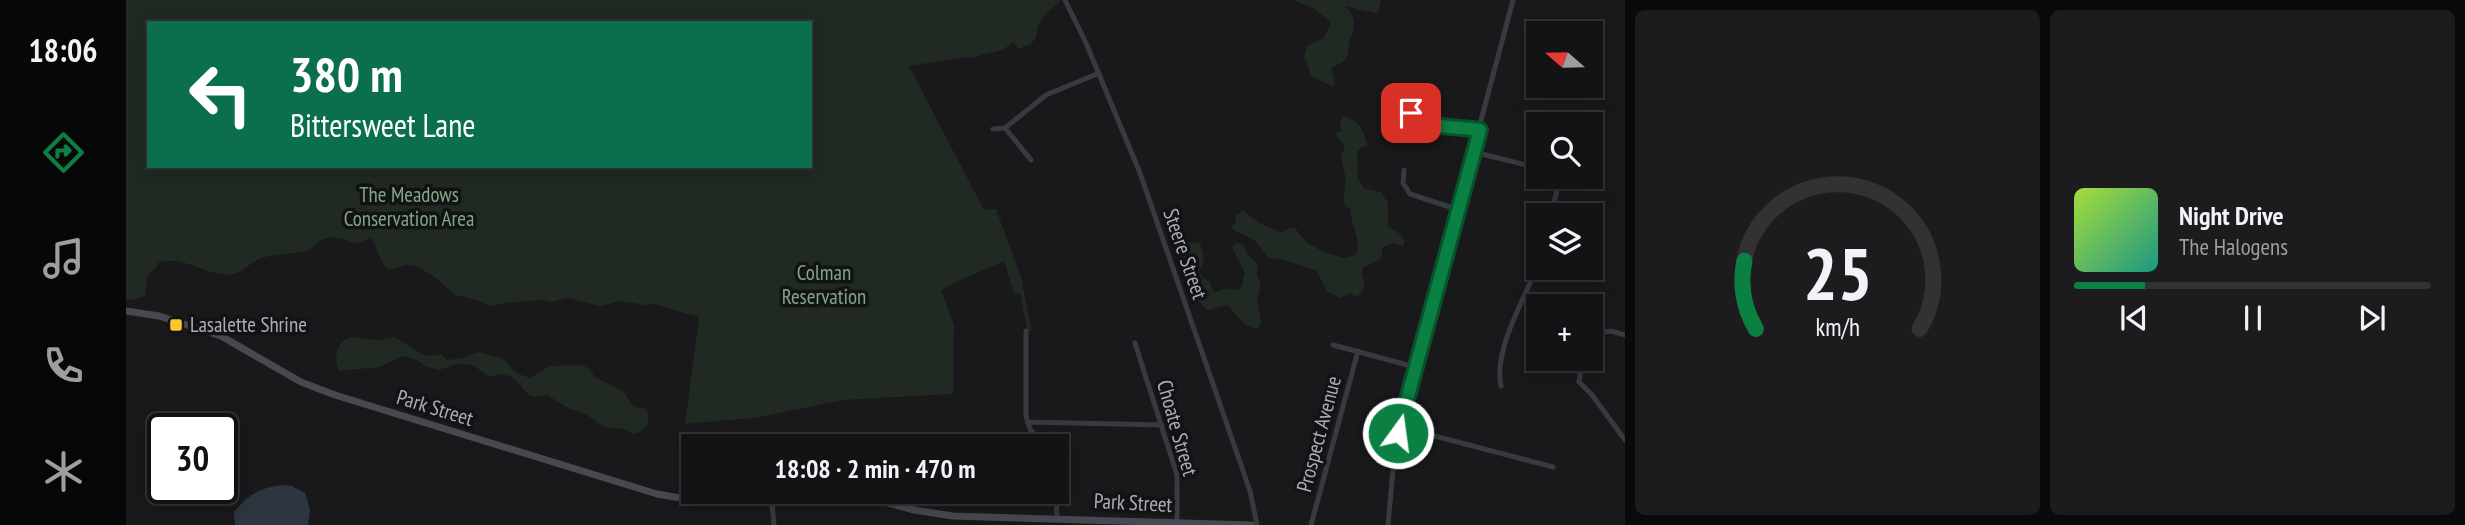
<!DOCTYPE html>
<meta charset="utf-8">
<style>
:root{--surface:#131214;--page:#1c1b1d;--text:#f1f3f6;--muted:#9d9ea0;--line:#323234;--accent:#0b8043}
body{margin:0;font-family:"PT Sans Narrow",sans-serif;background:var(--page);color:var(--text);height:100vh;display:flex;flex-direction:column;font-size:26px;white-space:nowrap}
*{box-sizing:border-box;margin:0}
p{font-size:23px;color:var(--muted)}
.icon{flex:none;width:38px;height:38px;fill:none;stroke:currentColor;stroke-width:2;stroke-linecap:round;stroke-linejoin:round}
.map{position:relative;flex:1;overflow:hidden}
.drawer{display:flex;flex-direction:column;gap:10px;padding:10px;background:#0a0a0b;width:840px}
.drawer>*{flex:none}
.guide{position:absolute;left:21px;top:21px;width:665px;height:147px;border-radius:0px;box-shadow:0 4px 18px #0003,0 0 0 2px var(--line);background:#0b6e4f;color:#fff;overflow:hidden}
.needle{width:46px;rotate:290deg}
.buttons{position:absolute;left:1400px;top:21px;display:grid;gap:14px}
.buttons a{display:grid;place-items:center;width:77px;height:77px;border-radius:0px;background:var(--surface);box-shadow:0 4px 18px #0003,0 0 0 2px var(--line);font-size:35px}
.speed{position:absolute;left:21px;top:413px;display:flex;gap:14px;font-size:35px;font-weight:700;text-align:center}
.speed>*{display:grid;place-content:center;width:91px;height:91px;border-radius:50%;background:var(--surface);box-shadow:0 4px 18px #0003,0 0 0 2px var(--line);line-height:1}
.speed .limit{border:4px solid #111;border-radius:10px;background:#fff;color:#111}
.pin{position:absolute;display:grid;place-items:center;width:60px;height:60px;color:#fff;margin:-30px;border-radius:14px;box-shadow:0 4px 10px #0006}
.me{position:absolute;width:77px;margin:-38px;rotate:14deg;stroke-linejoin:round;filter:drop-shadow(0 0 5px #0008)}
.turn{display:flex;align-items:center;gap:24px;height:147px;padding:0 28px;font-size:32px}
.turn .icon{width:91px;height:91px;stroke-width:2.5}
.turn b{display:block;font-size:49px;line-height:60px}
.drawer .tile{flex:1;display:flex;flex-direction:column;justify-content:center;gap:10px;min-width:0;padding:0 24px;border-radius:10px;background:var(--page)}
.drawer .dial{align-items:center;gap:0}
.dial svg{height:182px;overflow:visible;fill:none;stroke:var(--line);stroke-width:7;stroke-linecap:round;text-anchor:middle}
.dial text{fill:var(--text);stroke:none}
.song{display:flex;align-items:center;gap:21px}
.cover{width:84px;height:84px;border-radius:10px;background:linear-gradient(135deg,hsl(80 70% 55%),hsl(170 70% 35%))}
.played{height:7px;border-radius:4px;background:linear-gradient(90deg,var(--accent) 20%,var(--line) 20%)}
.keys{display:flex;justify-content:space-around;direction:ltr}
.drawer .tiles{flex:1;display:grid;gap:10px;grid-template-columns:repeat(2,1fr)}
.trip{position:absolute;left:555px;top:434px;width:388px;height:70px;border-radius:0px;background:var(--surface);box-shadow:0 4px 18px #0003,0 0 0 2px var(--line);font-weight:700;line-height:70px;text-align:center}
main{display:flex;flex:1;min-height:0}
.tabs{display:flex;flex-direction:column;width:126px;justify-content:space-around;align-items:center;background:#080708;color:var(--muted)}
.tabs .icon{width:49px;height:49px}
.tabs .on{color:var(--accent)}
.tabs b{font-size:32px;color:var(--text)}
.map>svg:first-child{display:block}
.green{fill:#202922;fill-rule:evenodd}
.water{fill:#2d3640}
.lines{fill:none;stroke-linecap:round;stroke-linejoin:round}
.street{stroke:#393a40;stroke-width:5}
.secondary{stroke:#474950;stroke-width:7}
.route-casing{stroke:#07532c;stroke-width:18}
.route{stroke:#0b8043;stroke-width:12}
.poi-dot{fill:#fcc42f;stroke:#131316;stroke-width:2.5}
.labels{text-anchor:middle;stroke-width:7;stroke-linejoin:round;paint-order:stroke}
.park-label{font-size:21px;fill:#80a785;stroke:#131316}
.street-label{font-size:21px;fill:#aaaebb;stroke:#131316}
.poi-label{font-size:21px;fill:#aaaebb;stroke:#131316;text-anchor:start}
</style>
<main>
<nav class="tabs">
<b>18:06</b>
<svg class="icon on" aria-label="directions" viewBox="0 0 24 24"><path d="M12 3l9 9-9 9-9-9zM9 14v-3h6M13 9l2 2-2 2"/></svg>
<svg class="icon" aria-label="music" viewBox="0 0 24 24"><path d="M9 18V5l10-2v13"/><circle cx="6" cy="18" r="3"/><circle cx="16" cy="16" r="3"/></svg>
<svg class="icon" aria-label="phone" viewBox="0 0 24 24"><path d="M5 4h4l2 5-3 2q2 4 5 5l2-3 5 2v4C11 20 4 13 5 4z"/></svg>
<svg class="icon" aria-label="climate" viewBox="0 0 24 24"><path d="M12 3v18M4 7l16 10M4 17L20 7"/></svg>
</nav>
<div class="map">
<svg width="1499" height="525" viewBox="0 0 1499 525">
<rect width="100%" height="100%" fill="#19181b"/>
<path class="green" d="M0,0H935C929,7 920,13 915,20C906,35 917,41 893,49L887,42C871,57 864,48 850,58L840,57L783,66L858,210L870,209L895,277L906,331L901,330L894,293L888,294L878,261L826,284L815,291L828,325L827,394L717,400L628,418L559,424L573,317L527,304L519,305L495,301L475,306L441,298L425,302L416,300L378,303L363,306L350,300L330,295L307,276L290,266L280,265L262,270L256,262L246,238L231,244C218,238 202,234 191,243C186,247 184,251 178,252C163,254 149,254 136,258C125,261 120,271 108,274C82,279 58,253 32,263L29,269L22,275L19,296L7,300L0,299ZM23,23H684V166H23Z
M1167,0H1255L1252,14L1219,6C1229,16 1230,23 1225,37C1218,54 1229,58 1205,68L1209,83L1206,86L1186,77L1178,57L1181,46L1198,38L1205,23L1189,9Z
M1217,116C1237,123 1235,127 1242,146L1236,147L1231,152L1232,179L1238,188L1255,192L1262,203V226L1274,234L1279,241L1277,246L1268,243L1257,247L1255,258L1237,268L1236,273L1239,284L1234,295L1231,297L1224,293L1214,298L1201,291L1190,270C1173,266 1160,259 1143,258C1136,252 1134,244 1126,239C1119,234 1111,234 1105,227L1110,221V215L1117,210L1135,224L1156,233L1164,228H1169L1181,243L1198,252L1217,258L1230,255C1236,239 1225,226 1224,209L1219,206L1217,201L1220,180L1215,157L1219,147L1209,133L1215,131L1214,124Z
M1069,242L1074,243L1078,259L1073,272L1076,277L1084,281L1086,290L1090,292L1101,288L1111,290L1115,288L1119,273L1106,247L1111,243L1118,245L1121,254L1131,263V274L1135,285L1131,301L1135,322L1132,328C1116,329 1112,314 1101,305L1082,310C1071,303 1063,285 1056,274L1059,267L1053,255L1061,244Z
M226,337L251,340L268,337C285,344 294,361 315,354L321,360L338,358L352,352L376,358L390,373L404,378L424,366L457,365L464,370L469,377L498,392L508,407L520,409C526,422 521,430 508,434L498,429L478,427L461,415L442,408L421,395C395,403 401,382 380,375C374,373 369,377 364,376C359,375 353,369 349,367C336,360 324,367 312,370L299,366L289,359L277,356L253,367L213,371C207,357 210,340 226,337Z"/>
<path class="water" d="M157,485L166,486L179,493L184,509L182,525H109L108,512C122,495 135,487 157,485Z"/>
<g class="lines">
<path class="street" d="M939,0L960,43L1014,173L1124,491L1131,525
M1285,113C1303,130 1331,126 1354,130
M879,128L905,160
M867,129L879,128L920,95L973,73
M1348,152L1412,168
M1278,170L1277,183L1284,194L1333,210
M1425,215L1432,186V177
M900,331V416L904,429L916,446
M1009,343L1051,475V523
M1207,345L1289,367
M1465,351L1478,332L1485,331L1499,335
M1460,359L1455,369L1453,382L1466,395L1499,440
M1375,386C1367,349 1400,297 1412,264
M901,422L1036,425
M1274,427L1427,467
M645,492L648,525
M930,492L931,518
M1185,525L1232,351
M1262,525L1268,459L1275,421L1387,0"/>
<path class="secondary" d="M0,311L33,316L95,336L175,382L209,395L531,494L566,500L620,492
M721,492L788,510L827,516L1125,525"/>
</g>
<g class="lines">
<g class="route-casing">
<path id="route" d="M1272,433L1354,130C1331,126 1303,130 1285,113"/>
</g>
<use href="#route" class="route"/>
</g>
<rect class="poi-dot" x="43" y="318" width="14" height="14" rx="3.5"/>
<g class="labels">
<g class="park-label">
<text x="283" y="202">The Meadows<tspan x="283" dy="24">Conservation Area</tspan></text>
<text x="698" y="280">Colman<tspan x="698" dy="24">Reservation</tspan></text>
</g>
<g class="street-label">
<text transform="translate(1059 254) rotate(71)" y="7">Steere Street</text>
<text transform="translate(309 408) rotate(17)" y="7">Park Street</text>
<text transform="translate(1051 428) rotate(74)" y="7">Choate Street</text>
<text transform="translate(1193 434) rotate(-75)" y="7">Prospect Avenue</text>
<text transform="translate(1007 503) rotate(3)" y="7">Park Street</text>
</g>
<g class="poi-label">
<text x="64" y="332">Lasalette Shrine</text>
</g>
</g>
</svg>
<div class="buttons">
<a><svg class="needle" viewBox="-14 -14 28 28"><path d="M0-13l5 13h-10z" fill="#e53935"/><path d="M0 13l5-13h-10z" fill="#9d9ea0"/></svg></a>
<a><svg class="icon" aria-label="search" viewBox="0 0 24 24"><circle cx="10" cy="10" r="6"/><path d="M15 15l6 6"/></svg></a>
<a><svg class="icon" aria-label="layers" viewBox="0 0 24 24"><path d="M12 4l9 5-9 5-9-5zM3 14l9 5 9-5"/></svg></a>
<a>+</a>
</div>
<div class="speed"><div class="limit">30</div></div>
<div class="pin" style="left:1285px;top:113px;background:#d93025"><svg class="icon" aria-label="arrive" viewBox="0 0 24 24"><path d="M6 21V4h12l-3 4 3 4H6"/></svg></div>
<svg class="me" style="left:1272px;top:433px" viewBox="-20 -20 40 40"><circle r="17" fill="#0b8043" stroke="#fff" stroke-width="3"/><path d="M0-11L8 9 0 5-8 9z" fill="#fff"/></svg>
<div class="trip">18:08 · 2 min · 470 m</div>
<div class="guide">
<div class="turn"><svg class="icon" aria-label="left" viewBox="0 0 24 24"><path d="M17 20v-9H6M10 6l-5 5 5 5"/></svg><div><b>380 m</b>Bittersweet Lane</div></div>
</div>
</div>
<section class="drawer">
<div class="tiles">
<div class="tile dial"><svg viewBox="0 0 100 80">
<path d="M14 69A42 42 0 1 1 86 69"/>
<path d="M14 69A42 42 0 0 1 9 39" stroke="#0b8043"/>
<text x="50" y="56" font-size="32" font-weight="700">25</text>
<text x="50" y="72" font-size="11">km/h</text>
</svg></div>
<div class="tile">
<div class="song"><i class="cover"></i><div><b>Night Drive</b><p>The Halogens</p></div></div>
<div class="played"></div>
<div class="keys"><svg class="icon" aria-label="previous" viewBox="0 0 24 24"><path d="M18 5L8 12l10 7zM5 5v14"/></svg><svg class="icon" aria-label="pause" viewBox="0 0 24 24"><path d="M8 5v14M16 5v14"/></svg><svg class="icon" aria-label="next" viewBox="0 0 24 24"><path d="M6 5l10 7-10 7zM19 5v14"/></svg></div>
</div>
</div>
</section>
</main>
